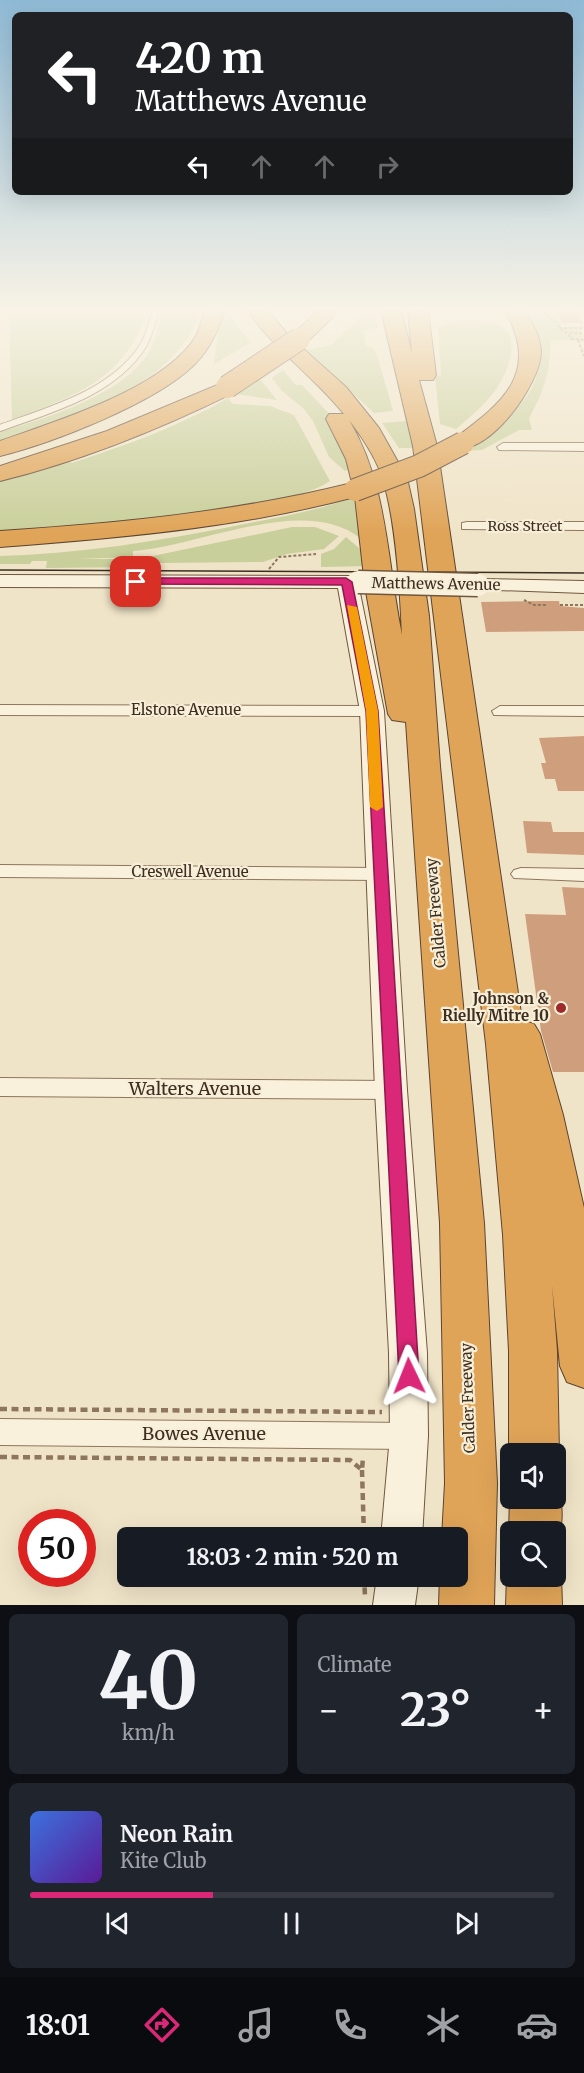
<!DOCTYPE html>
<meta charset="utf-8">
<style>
:root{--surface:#171b24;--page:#20242c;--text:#f1f3f6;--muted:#9ea1a6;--line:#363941;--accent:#db2777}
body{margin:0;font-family:Merriweather,serif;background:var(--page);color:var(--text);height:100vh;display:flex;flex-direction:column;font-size:22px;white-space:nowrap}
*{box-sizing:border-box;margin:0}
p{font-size:20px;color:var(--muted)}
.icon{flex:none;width:33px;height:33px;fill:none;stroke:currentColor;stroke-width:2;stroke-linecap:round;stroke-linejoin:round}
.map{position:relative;height:1605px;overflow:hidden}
.side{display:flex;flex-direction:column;gap:9px;padding:9px;background:#0d0f14;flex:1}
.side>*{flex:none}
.guide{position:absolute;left:12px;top:12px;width:561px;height:183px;border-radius:9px;box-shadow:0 6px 24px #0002;background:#202124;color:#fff;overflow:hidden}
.controls{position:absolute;left:500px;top:1443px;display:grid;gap:12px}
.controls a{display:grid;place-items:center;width:66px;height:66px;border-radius:9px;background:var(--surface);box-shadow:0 6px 24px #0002;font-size:30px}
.speed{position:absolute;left:18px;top:1509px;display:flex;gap:12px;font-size:30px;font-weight:700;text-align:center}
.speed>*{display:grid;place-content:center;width:78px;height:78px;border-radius:50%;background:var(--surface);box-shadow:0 6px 24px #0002;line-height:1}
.speed .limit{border:9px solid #d22;background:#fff;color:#111}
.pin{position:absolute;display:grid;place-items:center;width:51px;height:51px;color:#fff;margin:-26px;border-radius:12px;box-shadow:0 3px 9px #0006}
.me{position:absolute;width:66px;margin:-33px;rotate:358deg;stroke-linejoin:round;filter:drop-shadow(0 0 4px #0008)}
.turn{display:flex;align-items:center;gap:21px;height:126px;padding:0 24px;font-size:27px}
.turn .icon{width:78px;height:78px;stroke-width:2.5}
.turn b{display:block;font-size:42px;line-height:51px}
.lanes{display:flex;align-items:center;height:57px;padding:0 24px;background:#0003;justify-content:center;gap:30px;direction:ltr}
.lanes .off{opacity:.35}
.big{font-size:45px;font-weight:700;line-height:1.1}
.side .tile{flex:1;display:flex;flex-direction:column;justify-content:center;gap:9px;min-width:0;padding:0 21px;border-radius:9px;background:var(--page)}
.side .dial{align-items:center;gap:0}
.dial b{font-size:78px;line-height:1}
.song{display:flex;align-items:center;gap:18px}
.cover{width:72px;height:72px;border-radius:9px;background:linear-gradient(135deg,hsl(220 70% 55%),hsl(270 70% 35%))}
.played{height:6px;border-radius:3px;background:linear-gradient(90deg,var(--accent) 35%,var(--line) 35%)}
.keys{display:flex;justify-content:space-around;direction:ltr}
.heat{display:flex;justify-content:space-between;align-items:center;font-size:33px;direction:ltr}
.side .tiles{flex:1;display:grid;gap:9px;grid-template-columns:1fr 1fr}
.tile:last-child{grid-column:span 2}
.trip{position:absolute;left:117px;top:1527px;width:351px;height:60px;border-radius:9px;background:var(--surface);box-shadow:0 6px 24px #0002;font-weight:700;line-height:60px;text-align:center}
.menu{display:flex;height:96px;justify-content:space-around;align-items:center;background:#090b0e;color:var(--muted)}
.menu .icon{width:42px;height:42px}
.menu .on{color:var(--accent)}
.menu b{font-size:27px;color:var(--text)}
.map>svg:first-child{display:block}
.green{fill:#c9cf9b}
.building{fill:#cf9f7d}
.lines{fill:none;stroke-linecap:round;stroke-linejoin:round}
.service-casing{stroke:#8d765c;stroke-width:8}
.minor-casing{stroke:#8d765c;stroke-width:2}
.secondary-casing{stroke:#6f573f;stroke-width:2}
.motorway-casing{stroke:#5b4430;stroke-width:2}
.path-far1{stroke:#8d765c;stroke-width:2;stroke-dasharray:3 2;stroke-linecap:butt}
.path{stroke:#8d765c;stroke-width:4.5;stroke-dasharray:7 4.5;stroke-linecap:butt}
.service{stroke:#faf1dc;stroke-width:6}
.minor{fill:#faf1dc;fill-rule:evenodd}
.secondary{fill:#faf1dc;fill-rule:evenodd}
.motorway{fill:#e0a458;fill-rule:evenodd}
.tram{stroke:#3d2e20;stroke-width:1.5}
.secondary-bridge-casing{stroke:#6f573f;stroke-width:25;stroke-linecap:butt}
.motorway-bridge-casing{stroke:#5b4430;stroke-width:24;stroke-linecap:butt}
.secondary-bridge{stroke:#faf1dc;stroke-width:22}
.motorway-bridge{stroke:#e0a458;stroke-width:22}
.route{fill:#db2777;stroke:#8e194d;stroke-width:1.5}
.slow{fill:#f59e0b}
.poi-dot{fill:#9e2a2b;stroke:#f7eed8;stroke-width:2}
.labels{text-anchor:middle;stroke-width:4.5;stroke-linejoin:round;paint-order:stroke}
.far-street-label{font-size:14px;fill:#3d2e20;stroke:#f7eed8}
.street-label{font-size:15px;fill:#3d2e20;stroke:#f7eed8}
.poi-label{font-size:15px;font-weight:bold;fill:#3d2e20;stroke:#f7eed8;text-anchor:end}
.near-street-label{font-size:18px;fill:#3d2e20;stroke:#f7eed8}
</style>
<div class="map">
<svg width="584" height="1605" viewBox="0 0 584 1605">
<rect width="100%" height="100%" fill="#f0e4c8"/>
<path class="green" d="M9,310H148C124,381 76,395 12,420Z
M164,310H201C178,388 68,417 0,442V432C46,418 116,397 146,357C155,345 159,324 164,310Z
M221,310H229L236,325L251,342L214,364Z
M364,310H382L383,312L374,314L378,328L364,330L365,345L374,349L378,358L393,411L374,413L306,350L331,345L361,317Z
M524,310H556L562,327H579L584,340H550C551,370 544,392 529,418L532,430H519L482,450L462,451C486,433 540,400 537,366C536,349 531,332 528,315Z
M458,320C484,320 515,318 511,352C506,387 482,407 456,429L440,424L435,377L441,375L438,328Z
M283,370L296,385H302L337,422L358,467L345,471L329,457L313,421L303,408L282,391L272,378Z
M260,379L277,400L235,394Z
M228,398L233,404L270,406L294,415L330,481C311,494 283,498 260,503C175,520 87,525 0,531V480L66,461L72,463C126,445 178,427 228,398Z
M408,421L415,448H399L382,423Z
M355,497L358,501L361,539C306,493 199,547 133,551V557L77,559H140L147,563L145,567L46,568L47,561H32L30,564H0V556C79,554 158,541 235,526C275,518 316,511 355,497Z
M292,527H315L339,536L324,549L287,554L263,562L157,563L148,557Z
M346,537L366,554L369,566L321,567V554L334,549Z"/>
<path class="building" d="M557,310H577L582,323H562Z
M545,601H559L560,606L584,608V631L486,632L481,602Z
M584,736V791H558L555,779H545L541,763H546L539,738Z
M523,821L551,822L553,832H584V855L527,853Z
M562,887L584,888V1072H553L541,1031L525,914L566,915Z"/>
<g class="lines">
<g class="service-casing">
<path id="service" d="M0,428C49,410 110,394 141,349C149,338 152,323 156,310"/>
</g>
<g class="minor-casing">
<path id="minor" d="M503,443H584V451L499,450L497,447Z
M467,522H584V530L462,529V523Z
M0,705L372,706L380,711L372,716L0,715Z
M500,706H584V716L494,715L492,711Z
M0,865L380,868L387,870L390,874L387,878L380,880L0,877Z
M521,868L584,869V881L514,878L511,874L514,870Z
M0,1078L391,1081L399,1084L402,1090L399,1096L391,1099L0,1096Z
M0,1419L409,1423L419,1427L423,1436L419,1445L409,1449L0,1445Z"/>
</g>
<g class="secondary-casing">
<path id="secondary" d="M0,575L358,576L365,578L368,582L365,586L359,588L384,711L407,1090L427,1353L428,1436L422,1538H381L390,1436L389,1353L375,1090L360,711L338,588L0,587Z
M478,579L584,581V593L471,589L468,585L471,581Z
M377,1576H419L415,1605H373Z"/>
</g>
<g class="motorway-casing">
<path id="motorway" d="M205,310H225C218,331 210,349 194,365C155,403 53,443 0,456V441C56,421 164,389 196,336C200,328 202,318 205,310Z
M247,310H267L290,337L319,310H340L306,343L299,345L346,387L379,428L407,478L414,509L429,616L440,766L484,1223L497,1483L494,1605H439L440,1576H458V1538H442L445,1483L440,1223L406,722L392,720L388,714L365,586L355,497C238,528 120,538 0,547V531C119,523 236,512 352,483L346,459L326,419L329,414H344C314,377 275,350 247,310ZM349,420C362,437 377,459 383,480C396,522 400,590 402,635C387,562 388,485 349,420Z
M381,310H401L412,354L408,310H428L436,375L433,380H419L437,446L522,1020L534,1024L540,1034L563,1115L584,1208V1388L567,1382L560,1366L552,1285L557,1351L559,1454L555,1464V1454H510V1457L509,1454V1351L503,1235L486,1044L413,446Z
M505,310H525C532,323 541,337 541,353C540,384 489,456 455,448L451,443L455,438C504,402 540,373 505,310Z
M227,381L235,382L238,387L235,392C160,429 81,461 0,481V466L107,431Z
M555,1481C564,1503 564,1525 555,1548V1532H510V1536L509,1532L510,1498H555Z
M555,1561L561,1576L562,1605H506L507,1576L510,1569V1576H555Z"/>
</g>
<path class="path-far1" d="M538,310L553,319L564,332L584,334
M559,328H584
M569,334L571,339L584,340
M578,340L584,356
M269,569L279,557L316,554
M524,600L534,605H546
M560,605H584"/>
<path class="path" d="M0,1409L382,1412
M0,1457L350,1460L362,1470L363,1457
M362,1470L364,1538
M364,1576L365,1596"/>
<use href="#service" class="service"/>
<use href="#minor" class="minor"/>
<use href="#secondary" class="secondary"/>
<use href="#motorway" class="motorway"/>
<path class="tram" d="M0,570L584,573"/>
<g class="secondary-bridge-casing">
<path id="secondary-bridge" d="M358,582L478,585"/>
</g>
<g class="motorway-bridge-casing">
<path id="motorway-bridge" d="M227,387L299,339
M355,490L419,466L463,443"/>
</g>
<use href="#secondary-bridge" class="secondary-bridge"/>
<use href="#motorway-bridge" class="motorway-bridge"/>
</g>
<linearGradient id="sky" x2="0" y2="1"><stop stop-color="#8fbad6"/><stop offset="0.58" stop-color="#f8f3e6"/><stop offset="1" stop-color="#f8f3e6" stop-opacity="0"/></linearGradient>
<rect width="584" height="534" fill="url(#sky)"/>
<path class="route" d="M136,578H346L352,582L378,711L419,1376L416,1382L409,1385L401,1382L399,1376L366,711L342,585L132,584L130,582Z"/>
<path class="slow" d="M347,605L357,607L378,711L383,807L377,811L370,807L366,711Z"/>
<circle class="poi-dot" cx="561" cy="1008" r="6"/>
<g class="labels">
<g class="far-street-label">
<text x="525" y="531">Ross Street</text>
</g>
<g class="street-label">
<text transform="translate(436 584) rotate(1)" y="5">Matthews Avenue</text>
<text x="186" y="715">Elstone Avenue</text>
<text x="190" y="877">Creswell Avenue</text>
<text transform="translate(436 913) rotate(-95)" y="5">Calder Freeway</text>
<text transform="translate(468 1398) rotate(-92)" y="5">Calder Freeway</text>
</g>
<g class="poi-label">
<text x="549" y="1004">Johnson &amp;<tspan x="549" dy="17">Rielly Mitre 10</tspan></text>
</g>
<g class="near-street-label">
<text x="195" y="1095">Walters Avenue</text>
<text x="204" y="1440">Bowes Avenue</text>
</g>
</g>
</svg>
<div class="controls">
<a><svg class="icon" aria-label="sound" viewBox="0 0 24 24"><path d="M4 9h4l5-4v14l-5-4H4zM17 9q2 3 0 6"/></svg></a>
<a><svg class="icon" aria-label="search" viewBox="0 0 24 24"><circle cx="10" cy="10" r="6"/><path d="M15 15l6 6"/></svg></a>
</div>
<div class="speed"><div class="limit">50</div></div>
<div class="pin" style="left:136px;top:582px;background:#d93025"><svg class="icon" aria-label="arrive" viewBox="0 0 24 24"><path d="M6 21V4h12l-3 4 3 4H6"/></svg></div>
<svg class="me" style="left:409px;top:1376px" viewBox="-20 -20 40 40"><path d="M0-17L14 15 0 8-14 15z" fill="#db2777" stroke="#fff" stroke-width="4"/></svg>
<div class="trip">18:03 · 2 min · 520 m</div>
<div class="guide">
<div class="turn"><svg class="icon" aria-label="left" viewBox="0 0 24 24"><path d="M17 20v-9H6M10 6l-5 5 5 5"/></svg><div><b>420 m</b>Matthews Avenue</div></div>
<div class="lanes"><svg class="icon" aria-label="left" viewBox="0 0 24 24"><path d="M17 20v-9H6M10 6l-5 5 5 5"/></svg><svg class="icon off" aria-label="ahead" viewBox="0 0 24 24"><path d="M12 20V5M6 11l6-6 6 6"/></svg><svg class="icon off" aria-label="ahead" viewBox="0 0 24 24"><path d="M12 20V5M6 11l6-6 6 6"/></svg><svg class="icon off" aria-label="right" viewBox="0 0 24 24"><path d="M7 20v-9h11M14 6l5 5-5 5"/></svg></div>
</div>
</div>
<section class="side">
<div class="tiles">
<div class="tile dial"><b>40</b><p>km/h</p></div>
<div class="tile"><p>Climate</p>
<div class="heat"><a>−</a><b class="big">23°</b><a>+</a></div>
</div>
<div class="tile">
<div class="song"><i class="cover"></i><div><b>Neon Rain</b><p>Kite Club</p></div></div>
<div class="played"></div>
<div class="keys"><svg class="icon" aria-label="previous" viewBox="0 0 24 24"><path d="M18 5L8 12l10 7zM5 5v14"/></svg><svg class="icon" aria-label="pause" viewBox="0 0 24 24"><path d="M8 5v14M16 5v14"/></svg><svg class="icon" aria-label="next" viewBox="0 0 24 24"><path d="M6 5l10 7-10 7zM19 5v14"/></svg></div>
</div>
</div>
</section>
<nav class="menu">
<b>18:01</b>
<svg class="icon on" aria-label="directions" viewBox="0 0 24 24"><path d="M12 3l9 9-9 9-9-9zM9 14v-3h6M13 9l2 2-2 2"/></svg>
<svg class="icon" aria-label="music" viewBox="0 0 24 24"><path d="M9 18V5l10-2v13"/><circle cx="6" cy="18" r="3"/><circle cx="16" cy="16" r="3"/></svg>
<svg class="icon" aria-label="phone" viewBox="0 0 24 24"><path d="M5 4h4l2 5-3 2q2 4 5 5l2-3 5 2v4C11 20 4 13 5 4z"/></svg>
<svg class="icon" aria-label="climate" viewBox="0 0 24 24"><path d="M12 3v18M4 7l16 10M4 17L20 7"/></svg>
<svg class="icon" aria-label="car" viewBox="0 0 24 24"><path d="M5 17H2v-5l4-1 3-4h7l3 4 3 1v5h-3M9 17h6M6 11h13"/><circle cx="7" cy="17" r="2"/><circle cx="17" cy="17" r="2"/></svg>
</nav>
